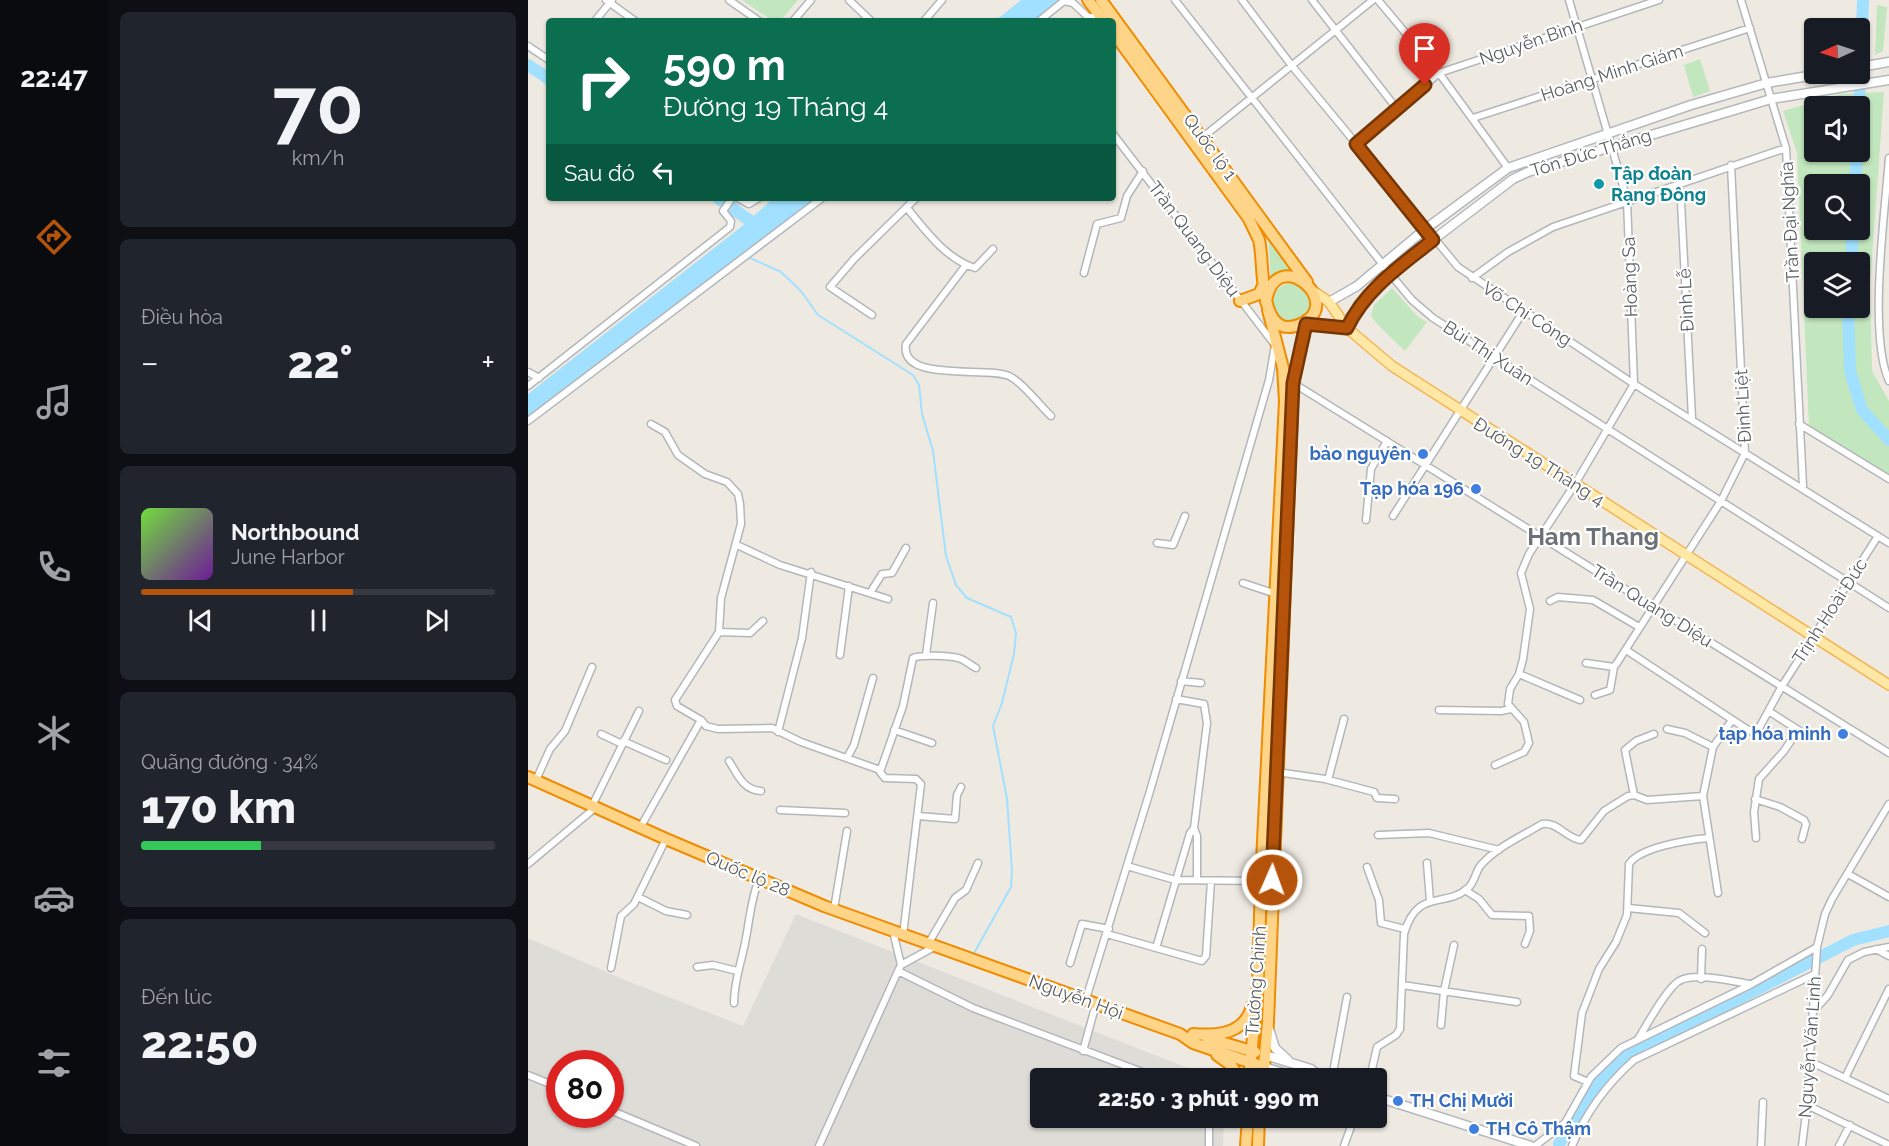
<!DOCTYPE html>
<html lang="vi">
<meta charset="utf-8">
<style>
:root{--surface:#171b24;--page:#20242c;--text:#f1f3f6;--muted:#9ea1a6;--line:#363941;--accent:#b45309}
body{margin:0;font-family:Raleway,sans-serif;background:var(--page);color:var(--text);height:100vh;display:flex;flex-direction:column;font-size:22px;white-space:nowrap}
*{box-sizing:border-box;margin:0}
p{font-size:20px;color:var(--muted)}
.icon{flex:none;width:33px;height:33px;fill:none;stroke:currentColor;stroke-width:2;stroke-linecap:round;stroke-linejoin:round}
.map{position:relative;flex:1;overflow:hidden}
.details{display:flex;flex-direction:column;gap:12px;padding:12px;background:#0d0f14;width:420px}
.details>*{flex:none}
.hud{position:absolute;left:18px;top:18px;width:570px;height:183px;border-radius:6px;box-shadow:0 2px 4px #0004;background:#0b6e4f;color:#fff;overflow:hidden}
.needle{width:39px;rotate:267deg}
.fabs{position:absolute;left:1276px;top:18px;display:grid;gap:12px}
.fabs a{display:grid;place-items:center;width:66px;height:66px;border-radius:6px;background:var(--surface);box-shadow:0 2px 4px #0004;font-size:30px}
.speed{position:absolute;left:18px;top:1050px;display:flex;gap:12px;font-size:30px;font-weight:700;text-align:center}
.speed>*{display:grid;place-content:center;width:78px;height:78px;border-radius:50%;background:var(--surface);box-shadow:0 2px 4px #0004;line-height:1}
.speed .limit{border:9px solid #d22;background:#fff;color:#111}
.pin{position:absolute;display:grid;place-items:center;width:51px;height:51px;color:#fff;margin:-62px -26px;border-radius:50% 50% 50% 0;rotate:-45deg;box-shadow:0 0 6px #0007}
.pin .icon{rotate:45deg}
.me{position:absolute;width:66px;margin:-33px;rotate:2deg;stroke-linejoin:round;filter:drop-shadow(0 0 4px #0008)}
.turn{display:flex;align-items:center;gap:21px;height:126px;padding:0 18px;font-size:27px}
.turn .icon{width:78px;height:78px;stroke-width:2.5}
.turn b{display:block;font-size:42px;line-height:51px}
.then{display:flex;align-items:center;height:57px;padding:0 18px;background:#0003;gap:12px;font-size:22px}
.big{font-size:45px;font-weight:800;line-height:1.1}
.details .tile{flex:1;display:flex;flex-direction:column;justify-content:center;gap:9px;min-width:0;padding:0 21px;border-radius:9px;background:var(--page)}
.details .dial{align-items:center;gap:0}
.dial b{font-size:78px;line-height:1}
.song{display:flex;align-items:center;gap:18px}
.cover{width:72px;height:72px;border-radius:9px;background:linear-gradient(135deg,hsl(100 70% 55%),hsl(280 70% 35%))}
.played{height:6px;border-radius:3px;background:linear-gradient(90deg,var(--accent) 60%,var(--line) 60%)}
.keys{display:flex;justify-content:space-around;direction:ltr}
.heat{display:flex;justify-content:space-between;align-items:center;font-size:33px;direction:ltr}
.charge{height:9px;border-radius:4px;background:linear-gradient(90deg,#34c759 34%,var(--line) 0)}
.trip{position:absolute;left:502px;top:1068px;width:357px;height:60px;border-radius:6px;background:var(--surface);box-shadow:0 2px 4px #0004;font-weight:800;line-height:60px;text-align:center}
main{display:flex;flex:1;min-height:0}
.menu{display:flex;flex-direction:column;width:108px;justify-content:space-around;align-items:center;background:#090b0e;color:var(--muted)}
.menu .icon{width:42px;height:42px}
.menu .active{color:var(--accent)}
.menu b{font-size:27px;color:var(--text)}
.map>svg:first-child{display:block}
.industrial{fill:#dedcd7;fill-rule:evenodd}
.green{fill:#c2e6be;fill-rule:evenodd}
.water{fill:#a1e0ff}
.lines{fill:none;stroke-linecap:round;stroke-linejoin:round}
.stream{stroke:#a1e0ff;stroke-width:2}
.river{stroke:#a1e0ff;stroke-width:12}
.street-casing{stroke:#b3b6ba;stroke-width:9}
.secondary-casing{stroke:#b4b8bd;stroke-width:11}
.primary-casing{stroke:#f4b655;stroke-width:12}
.highway-casing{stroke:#f08c00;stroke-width:14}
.street{stroke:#fff;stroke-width:6}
.secondary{stroke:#fff;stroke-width:8}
.primary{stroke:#ffe7a6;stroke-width:9}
.highway{stroke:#fed488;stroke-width:10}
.route-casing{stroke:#753606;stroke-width:15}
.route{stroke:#b45309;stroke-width:10}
.culture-dot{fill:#0f9aa8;stroke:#fff;stroke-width:2}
.shop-dot{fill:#3f7fe0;stroke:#fff;stroke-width:2}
.labels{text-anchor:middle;stroke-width:4.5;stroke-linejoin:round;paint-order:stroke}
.street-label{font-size:18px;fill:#5a5f63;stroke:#fff}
.culture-label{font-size:18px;font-weight:bold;fill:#0d838f;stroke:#fff;text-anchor:start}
.shop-label{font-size:18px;font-weight:bold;fill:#366cbe;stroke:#fff;text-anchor:end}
.district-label{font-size:24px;font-weight:bold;fill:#6b7175;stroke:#fff}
</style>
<main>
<nav class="menu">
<b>22:47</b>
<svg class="icon active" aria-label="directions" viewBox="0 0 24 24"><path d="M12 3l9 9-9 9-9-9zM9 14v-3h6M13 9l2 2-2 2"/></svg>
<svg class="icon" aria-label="music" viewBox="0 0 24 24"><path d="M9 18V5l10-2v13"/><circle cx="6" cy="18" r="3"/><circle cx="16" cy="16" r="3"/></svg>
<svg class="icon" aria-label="phone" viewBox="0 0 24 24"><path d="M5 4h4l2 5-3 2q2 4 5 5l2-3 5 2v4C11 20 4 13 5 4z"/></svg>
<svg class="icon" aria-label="climate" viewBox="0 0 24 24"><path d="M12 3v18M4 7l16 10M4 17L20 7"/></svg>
<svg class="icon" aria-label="car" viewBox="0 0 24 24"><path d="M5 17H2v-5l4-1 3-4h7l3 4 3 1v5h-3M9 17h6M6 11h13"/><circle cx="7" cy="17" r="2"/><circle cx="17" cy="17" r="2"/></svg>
<svg class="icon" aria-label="filters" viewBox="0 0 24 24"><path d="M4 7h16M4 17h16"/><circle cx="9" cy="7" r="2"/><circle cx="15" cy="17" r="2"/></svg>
</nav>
<section class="details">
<div class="tile dial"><b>70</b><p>km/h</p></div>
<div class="tile"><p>Điều hòa</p>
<div class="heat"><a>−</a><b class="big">22°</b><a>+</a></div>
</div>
<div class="tile">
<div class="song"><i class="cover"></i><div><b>Northbound</b><p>June Harbor</p></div></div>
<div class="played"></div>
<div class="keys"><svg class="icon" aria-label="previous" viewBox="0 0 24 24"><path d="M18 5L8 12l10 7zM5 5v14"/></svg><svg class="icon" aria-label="pause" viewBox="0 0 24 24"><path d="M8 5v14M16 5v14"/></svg><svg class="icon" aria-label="next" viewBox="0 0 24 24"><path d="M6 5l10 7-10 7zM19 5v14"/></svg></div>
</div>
<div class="tile"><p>Quãng đường · 34%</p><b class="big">170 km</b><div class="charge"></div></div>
<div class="tile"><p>Đến lúc</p><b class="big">22:50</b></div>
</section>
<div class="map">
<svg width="1361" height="1146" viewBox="0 0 1361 1146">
<rect width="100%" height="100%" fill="#eeeae2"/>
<path class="industrial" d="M268,914L685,1078H513V1118H696L695,1146H0V938L97,980L215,1026ZM32,1064H82V1114H32Z"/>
<path class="green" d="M214,0H270L252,21H245Z
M1349,5L1359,7L1355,51L1347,55Z
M1172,59L1182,91L1165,97L1156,65Z
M1356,92L1342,286L1344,371L1361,401V474L1281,427L1269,153L1255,111L1313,94ZM1287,106H1332V152H1287ZM1287,184H1332V230H1287ZM1287,262H1332V308H1287Z
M740,238L765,269L743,279Z
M745 302a19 19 0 1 1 38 0a19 19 0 1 1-38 0Z
M864,288L890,317L899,322L877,351L850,325L843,316L846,305Z"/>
<path class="water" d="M493,0H531L507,21H467Z
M246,198H288L0,418V394L213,227Z"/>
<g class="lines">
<path class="stream" d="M220,257L253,272L273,291L290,315L385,375L391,385L394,414L405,451L418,556L428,585L439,598L483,617L488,633L486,654L474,703L465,726L479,799L484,870L483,887L445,955"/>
<path class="river" d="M0,65L21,79
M1331,106L1335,0
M1327,184L1329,152
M190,198L228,225L233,222
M1323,262L1325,230
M1320,308L1322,371L1334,410L1361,440
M1031,1144L1068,1086L1095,1058L1325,940L1361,931"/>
<g class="street-casing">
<path id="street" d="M78,0L107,21
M201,0L231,21
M321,0L343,21
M647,0L863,275L884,300L905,318L1361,608
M714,0L764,66L930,267L1106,384L1361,543
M784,0L869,109
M850,0L911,73L980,168
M1213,0L1258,148L1275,486
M67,21L84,0
M265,21L283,0
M396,21L414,0
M511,21L536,1L545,3L560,17H572
M0,46L21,60
M945,118L1222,28
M675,137L845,0
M828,144L911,73L1131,0
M1361,158C1357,212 1340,334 1361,381
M1152,182L1164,418
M210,198L221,204L231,198
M379,208C398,231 418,259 447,268L465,249
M438,265L378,344C371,384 463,365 483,377C497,385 511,405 523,416
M556,273L569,224L593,218L599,196L615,171
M944,278L980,252L1025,227L1258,148
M344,315L302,287L326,259L388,198
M0,372L11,378
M765,383L1361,753
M0,386L202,227L203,221L195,211L204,198
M0,421L294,198
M1271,424L1361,479
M865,516L995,312
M838,520L843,469L859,441
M629,543L645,545L657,516
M209,545L252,565L360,599
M715,583L748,594
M342,593L354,574L364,573L378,548
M1022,601L1030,597L1065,600L1111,627
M191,632L222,633L235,621
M1098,650L1217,728L1225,732L1230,730L1254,686L1350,536
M312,655L321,586
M398,655L405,603
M1058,663L1086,667L1089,663L1193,501L1217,453L1203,165
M991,674L1052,700
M653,681L673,683
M1067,695L1082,690L1086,667
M911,710L973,711L983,709
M1242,712L1283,738
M173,720L178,726L190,729L244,728L273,742L352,770
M1139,729L1157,733L1185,747
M366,730L404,743
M250,732L274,638L283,572
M73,734L94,744
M95,741L138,760
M319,758L326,745L345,678
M201,761C210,775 215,790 233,791
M967,765L996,752L1001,743L996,722L980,704L982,689L991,674L995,659L1002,609L993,573L1001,554L1047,484L1106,384L1099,200L1041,0
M749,772L797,779L846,792L849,798L867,799
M8,780L22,749L37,731L64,667
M800,780L816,719
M1106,795L1097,750L1108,741L1126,734
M1227,799L1252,807L1276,820L1278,824L1274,839
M64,806L111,711
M252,810L317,813
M390,816L427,819L429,795L433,787
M112,828L173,720L149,706L147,700L191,632L193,598L213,524L212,504L210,494L199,482L177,474L150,455L137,432L123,424
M666,828L669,836V880
M850,835L901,833L971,850
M1228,838L1226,812L1231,779L1256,751L1270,730
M899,863L902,901
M0,864L68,807
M599,866L647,880L733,881
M839,867L851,900L853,923L877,929
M1320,874L1361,897
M937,890L951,899L964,915L1001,916L1002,931L997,944
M1190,893L1175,796L1185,747L1204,720
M110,897L138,911L159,915
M1100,908L1151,913L1177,933
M306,909L319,831
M365,931L373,965
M579,934L674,961L678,956L683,881
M375,935L393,784L388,779L357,778L352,772L375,706L385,658C392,654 422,656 430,658C436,659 442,665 448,668
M400,944L427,898L438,890L450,863
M628,948L662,833L666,828L679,723L676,704L648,699
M1348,949L1361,956
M542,963L554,924L581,929
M169,967L185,965L209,971
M83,968L93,916L106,904L138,839
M370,971L445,1008L630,1078
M1173,979L1174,949
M874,985L989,1002
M557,1002L622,791L741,380L747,345L585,134
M206,1003C206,980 214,961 218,938C222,917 223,899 231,879
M1285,1012L1300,995L1320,960L1336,952L1361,947
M913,1025L916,991L926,945
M1110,1039C1119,1025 1138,989 1151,981C1167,972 1204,981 1221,984
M555,1051L568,1004
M1281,1061L1361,1099
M0,1075L32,1088
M804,1078L819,997
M842,1078L849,1047L868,1035L872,1029L876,934C889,888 916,908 939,889C947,883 947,872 953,865C969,847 994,836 1014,824C1029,821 1039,839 1053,840L1076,811L1100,796L1106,795L1119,800L1175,796
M1317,1078L1361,989
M1060,1082L1046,1076L1054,1013L1071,969L1088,942L1099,915L1101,864C1112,847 1160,840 1180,838
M1279,1105L1361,1145
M82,1110L168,1146
M291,1146L370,971L373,965L406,947
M681,1146V1118
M816,1146L826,1118
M1007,1146L1037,1123L1063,1077L1093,1048L1222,985L1289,947
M1044,1146C1058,1112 1079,1084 1106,1060L1287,974
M1233,1146L1235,1102
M1274,1146L1279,1105L1289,947L1297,914L1304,899L1361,804
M1311,1146L1322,1125"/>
</g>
<g class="secondary-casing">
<path id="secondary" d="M1332,67L1361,62
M801,302L829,286L896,230L980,168L1163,105L1239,83L1292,74
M819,328L830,305L841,293L905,240L985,179L1000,172L1243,99L1361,80
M741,1029L747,1048L760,1060
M737,1055L783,1069L794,1078
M736,1067L771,1078
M849,1097L1003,1146"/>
</g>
<g class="primary-casing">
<path id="primary" d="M785,291L801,302L819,328L864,366L1361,685
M773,324L819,328"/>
</g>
<g class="highway-casing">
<path id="highway" d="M560,0L576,21
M573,0L779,282
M585,32L721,219C724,226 728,233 731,240C737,261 728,344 773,324C819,303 747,242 738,302
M712,301L731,294L735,286
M0,777L138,839L296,906L652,1034L665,1043L736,1067
M665,1034C690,1036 717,1034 724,1006
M679,1038L727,1052
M689,1055L703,1065L711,1078
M721,1078L730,985L733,881L757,401L755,368L740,310
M735,1078L740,1022L765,383L779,320
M718,1146L720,1118
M730,1146L731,1118"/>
</g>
<use href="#street" class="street"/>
<use href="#secondary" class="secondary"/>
<use href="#primary" class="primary"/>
<use href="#highway" class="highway"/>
</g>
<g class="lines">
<g class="route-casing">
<path id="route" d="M744,880L765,383L778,324L819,328C838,289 871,267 905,240L828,144L897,85"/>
</g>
<use href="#route" class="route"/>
</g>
<circle class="culture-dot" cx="1071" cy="184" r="6"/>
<g class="shop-dot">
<circle cx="895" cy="454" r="6"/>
<circle cx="948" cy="489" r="6"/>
<circle cx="1315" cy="734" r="6"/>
<circle cx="870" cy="1101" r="6"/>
<circle cx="946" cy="1129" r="6"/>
</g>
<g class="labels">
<g class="street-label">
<text transform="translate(1003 42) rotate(-19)" y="6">Nguyễn Bình</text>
<text transform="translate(1084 73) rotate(-18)" y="6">Hoàng Minh Giám</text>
<text transform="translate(682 147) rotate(54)" y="6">Quốc lộ 1</text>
<text transform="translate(1063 153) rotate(-17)" y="6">Tôn Đức Thắng</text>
<text transform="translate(1262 222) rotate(-93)" y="6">Trần Đại Nghĩa</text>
<text transform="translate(666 239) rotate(53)" y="6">Trần Quang Diệu</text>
<text transform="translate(1102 277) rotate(-92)" y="6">Hoàng Sa</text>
<text transform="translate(1158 300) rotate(-93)" y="6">Đinh Lễ</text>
<text transform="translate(999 314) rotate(33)" y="6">Võ Chí Công</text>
<text transform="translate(960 353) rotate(33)" y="6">Bùi Thị Xuân</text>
<text transform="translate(1215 406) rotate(-93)" y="6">Đinh Liệt</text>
<text transform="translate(1011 462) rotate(32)" y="6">Đường 19 Tháng 4</text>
<text transform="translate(1124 606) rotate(32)" y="6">Trần Quang Diệu</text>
<text transform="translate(1302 611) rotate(-57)" y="6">Trịnh Hoài Đức</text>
<text transform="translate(220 874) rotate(23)" y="6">Quốc lộ 28</text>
<text transform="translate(728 981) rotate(-86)" y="6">Trường Chinh</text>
<text transform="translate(548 997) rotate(20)" y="6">Nguyễn Hội</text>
<text transform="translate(1282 1047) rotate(-86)" y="6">Nguyễn Văn Linh</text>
</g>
<g class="culture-label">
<text x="1083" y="180">Tập đoàn<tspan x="1083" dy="21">Rạng Đông</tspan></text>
</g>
<g class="shop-label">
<text x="883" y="460">bảo nguyên</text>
<text x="936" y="495">Tạp hóa 196</text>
<text x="1303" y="740">tạp hóa minh</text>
<text x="882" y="1107" text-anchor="start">TH Chị Mười</text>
<text x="958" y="1135" text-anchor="start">TH Cô Thậm</text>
</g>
<g class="district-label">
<text x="1065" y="545">Ham Thang</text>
</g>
</g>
</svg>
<div class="fabs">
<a><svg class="needle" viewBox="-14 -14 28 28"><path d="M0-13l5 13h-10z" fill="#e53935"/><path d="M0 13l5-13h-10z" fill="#9ea1a6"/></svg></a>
<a><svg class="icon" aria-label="sound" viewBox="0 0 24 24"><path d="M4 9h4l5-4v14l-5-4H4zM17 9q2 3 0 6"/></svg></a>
<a><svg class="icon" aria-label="search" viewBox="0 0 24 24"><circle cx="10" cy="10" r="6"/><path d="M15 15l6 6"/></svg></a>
<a><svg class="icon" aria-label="layers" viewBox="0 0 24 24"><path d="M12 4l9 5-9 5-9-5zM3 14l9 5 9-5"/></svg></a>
</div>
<div class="speed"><div class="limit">80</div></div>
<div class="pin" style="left:897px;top:85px;background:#d93025"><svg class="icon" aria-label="arrive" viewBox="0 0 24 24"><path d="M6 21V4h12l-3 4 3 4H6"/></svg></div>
<svg class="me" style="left:744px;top:880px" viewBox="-20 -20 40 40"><circle r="17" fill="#b45309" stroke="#fff" stroke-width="3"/><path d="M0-11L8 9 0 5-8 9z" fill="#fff"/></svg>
<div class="trip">22:50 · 3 phút · 990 m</div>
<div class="hud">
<div class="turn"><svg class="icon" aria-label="right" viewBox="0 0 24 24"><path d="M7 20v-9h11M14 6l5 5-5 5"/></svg><div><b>590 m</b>Đường 19 Tháng 4</div></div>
<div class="then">Sau đó<svg class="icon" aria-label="left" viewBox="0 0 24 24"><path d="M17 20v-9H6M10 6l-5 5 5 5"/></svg></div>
</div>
</div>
</main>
